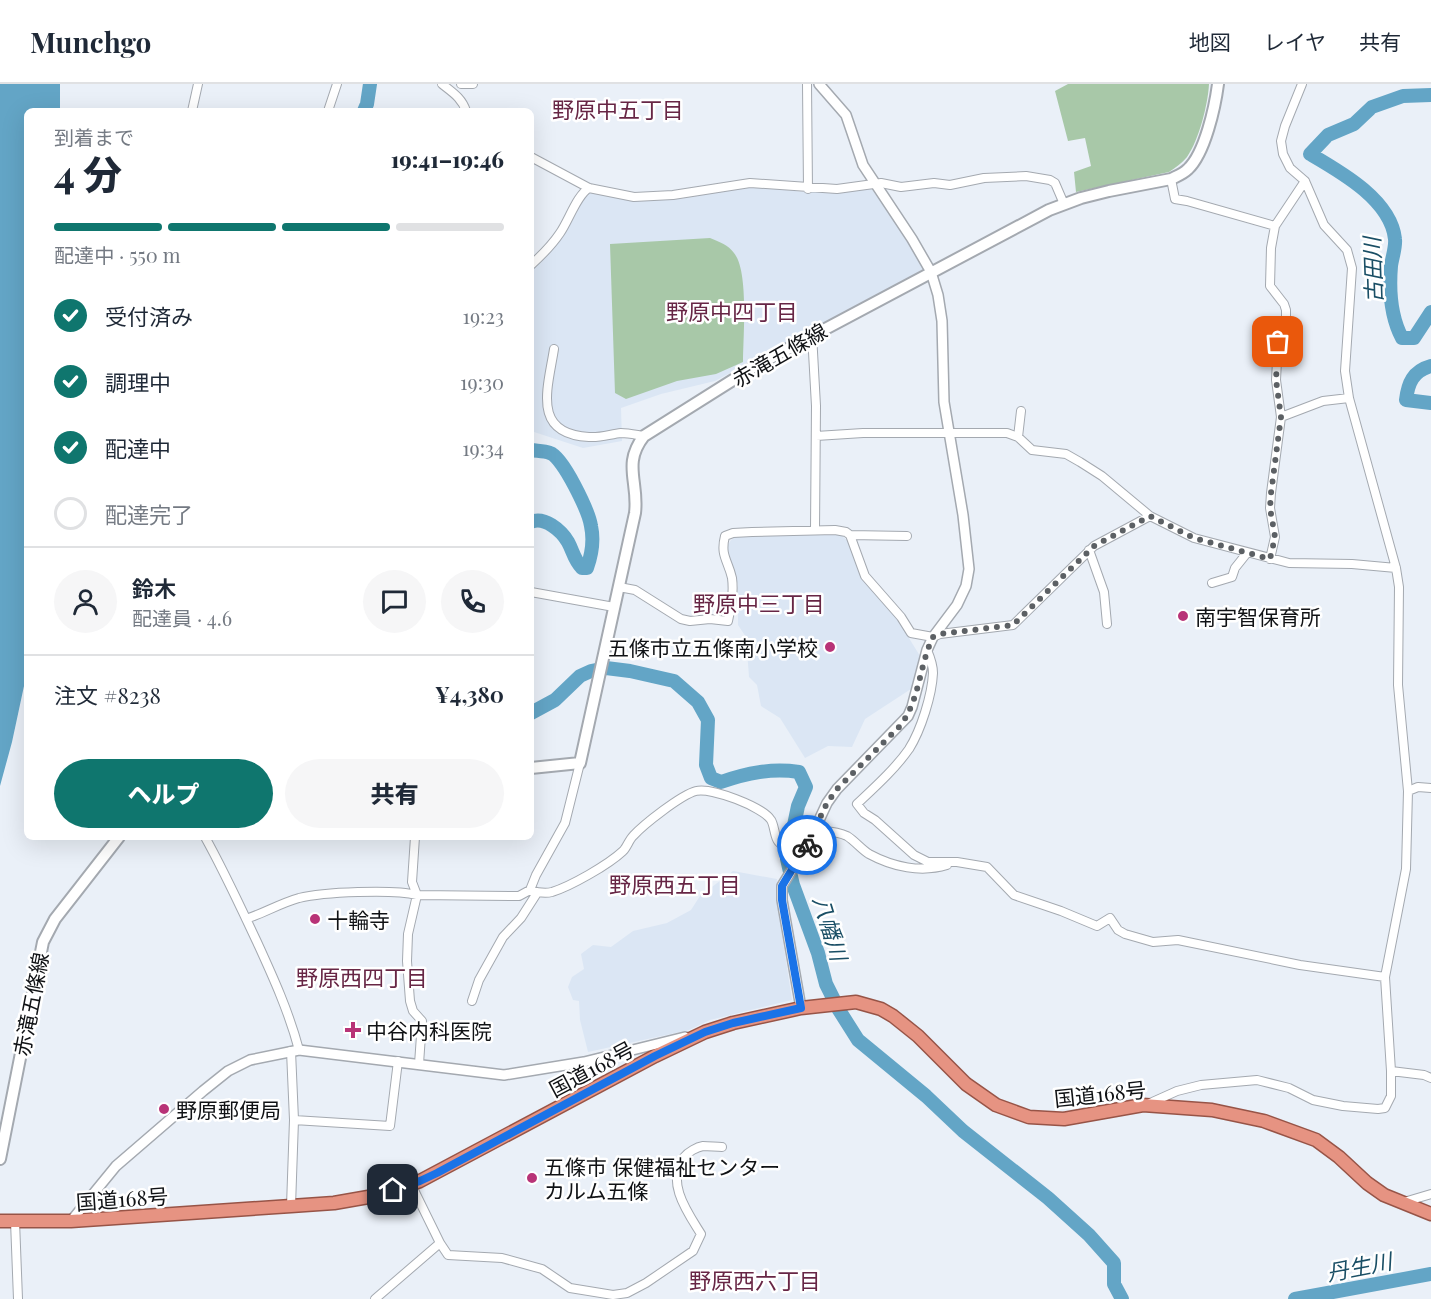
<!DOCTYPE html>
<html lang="ja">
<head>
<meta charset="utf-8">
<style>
  :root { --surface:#fff; --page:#f6f6f7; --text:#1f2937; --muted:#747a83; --line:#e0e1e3; --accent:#0f766e }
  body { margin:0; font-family:"Playfair Display","Noto Sans JP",serif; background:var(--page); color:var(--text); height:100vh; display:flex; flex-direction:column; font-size:22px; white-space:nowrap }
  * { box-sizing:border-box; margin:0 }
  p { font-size:20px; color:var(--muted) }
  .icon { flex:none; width:33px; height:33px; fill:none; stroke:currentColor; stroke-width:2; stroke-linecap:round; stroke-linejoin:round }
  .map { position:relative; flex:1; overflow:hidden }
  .drawer { position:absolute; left:24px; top:24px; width:510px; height:732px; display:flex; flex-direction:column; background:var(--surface); border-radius:9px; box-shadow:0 6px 24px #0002 }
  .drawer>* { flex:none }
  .pin { position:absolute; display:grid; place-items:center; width:51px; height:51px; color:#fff; margin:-26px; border-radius:12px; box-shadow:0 3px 9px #0006 }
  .courier { position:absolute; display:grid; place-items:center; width:60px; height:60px; margin:-30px; border:4px solid #1a73e8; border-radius:50%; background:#fff; color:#222; box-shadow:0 2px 8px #0007 }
  .overview em { font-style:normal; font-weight:800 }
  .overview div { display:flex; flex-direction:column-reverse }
  .overview { display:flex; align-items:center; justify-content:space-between; height:102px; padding:0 30px }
  h1 { font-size:39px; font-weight:800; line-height:45px }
  .bar { display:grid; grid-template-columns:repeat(4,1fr); gap:9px 6px; align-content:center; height:72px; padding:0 30px }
  .bar i { height:8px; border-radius:4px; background:var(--line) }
  .bar .on { background:var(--accent) }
  .bar p { grid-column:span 4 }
  .line { display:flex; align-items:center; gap:15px; padding:0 30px; border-top:2px solid var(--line) }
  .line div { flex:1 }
  .round { display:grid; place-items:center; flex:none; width:63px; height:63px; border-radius:32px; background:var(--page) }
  ol { padding:0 30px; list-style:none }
  li { display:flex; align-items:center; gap:18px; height:66px }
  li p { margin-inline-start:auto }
  li .icon { padding:6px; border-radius:50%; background:var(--accent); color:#fff; stroke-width:4 }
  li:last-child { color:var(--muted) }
  li i { width:33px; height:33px; border:3px solid var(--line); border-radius:50% }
  .action { display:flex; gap:12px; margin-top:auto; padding:12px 30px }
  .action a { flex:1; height:69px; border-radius:36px; background:var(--accent); color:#fff; font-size:24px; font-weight:800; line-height:69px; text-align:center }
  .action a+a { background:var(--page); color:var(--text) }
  header { display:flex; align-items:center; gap:36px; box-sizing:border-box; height:84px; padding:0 30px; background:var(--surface); border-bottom:2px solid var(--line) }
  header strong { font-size:28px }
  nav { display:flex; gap:33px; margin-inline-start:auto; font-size:21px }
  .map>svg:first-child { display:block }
  .built { fill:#dbe6f4 }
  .green { fill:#a8c8a8 }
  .water { fill:#63a5c6 }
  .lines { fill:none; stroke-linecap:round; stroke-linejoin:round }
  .river { stroke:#63a5c6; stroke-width:14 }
  .minor-casing { stroke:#a4a9b0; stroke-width:10 }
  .tertiary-casing { stroke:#a4a9b0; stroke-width:12 }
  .secondary-casing { stroke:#a4a9b0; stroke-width:14 }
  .trunk-casing { stroke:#975447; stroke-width:15 }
  .minor { stroke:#fff; stroke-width:8 }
  .tertiary { stroke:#fff; stroke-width:9 }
  .secondary { stroke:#fff; stroke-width:10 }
  .trunk { stroke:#e69382; stroke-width:12 }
  .done { stroke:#5c6064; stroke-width:6; stroke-dasharray:0 10.8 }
  .route { stroke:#1a73e8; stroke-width:8 }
  .poi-dot { fill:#b83377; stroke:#fff; stroke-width:2 }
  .labels { text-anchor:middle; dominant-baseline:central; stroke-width:5; stroke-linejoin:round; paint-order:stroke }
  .street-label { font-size:21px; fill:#101215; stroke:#fff }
  .poi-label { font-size:21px; fill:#101215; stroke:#fff; text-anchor:start }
  .neighbourhood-label { font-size:22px; fill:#672645; stroke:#fff }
  .water-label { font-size:22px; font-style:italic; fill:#194e65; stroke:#fff }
</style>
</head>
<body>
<header>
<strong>Munchgo</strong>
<nav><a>地図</a><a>レイヤ</a><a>共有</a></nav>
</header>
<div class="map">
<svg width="1431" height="1215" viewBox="0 0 1431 1215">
  <rect width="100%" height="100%" fill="#eaf0f8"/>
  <path class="built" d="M 744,102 L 806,108 L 844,107 L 871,104 L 904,151 L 924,185 L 715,297 L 661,310 L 621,324 L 622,357 L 583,364 L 531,347 L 531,185 L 557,160 L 574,134 L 584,112 L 587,108 L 591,108 L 635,116 L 679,115 Z
    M 835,450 L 842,452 L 848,457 L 860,489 L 868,502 L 896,533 L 920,572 L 914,603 L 865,635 L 852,663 L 828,662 L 805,674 L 780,634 L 761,622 L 757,601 L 749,593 L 746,553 L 738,541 L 738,501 L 727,463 L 731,456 L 737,452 Z
    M 733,787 L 777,795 L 776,812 L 792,916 L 710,936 L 689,946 L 588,968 L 580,936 L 579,917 L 573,916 L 568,903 L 572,893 L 584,885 L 581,870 L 593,861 L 611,863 L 633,847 L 667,839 L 691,826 L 700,812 Z"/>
  <path class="green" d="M 1068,0 L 1209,0 C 1208,20 1199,56 1187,73 C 1182,79 1176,83 1169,88 L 1076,108 L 1074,88 L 1091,82 L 1085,54 L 1068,57 L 1055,7 Z
    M 710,154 C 720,158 728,161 734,169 C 749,187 743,253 743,278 L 716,290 L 677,297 L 626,315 L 615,309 L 610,160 Z"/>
  <path class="water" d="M 0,0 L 60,0 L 60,27 L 27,27 L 27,588 L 12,658 L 0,702 Z"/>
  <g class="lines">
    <path class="river" d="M 1431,11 L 1403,12 L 1372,23 L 1354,40 L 1328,51 L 1310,70 C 1341,88 1391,116 1395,155 C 1396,163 1392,174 1391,182 C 1389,206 1391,233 1402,254 L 1414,254 L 1431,228
      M 364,27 L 367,20 L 370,0
      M 1431,282 C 1413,287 1408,299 1406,316 L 1431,319
      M 531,366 C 537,367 544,367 550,369 C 563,373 589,428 591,442 C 594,456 592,470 587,484 L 582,484 C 574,476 573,467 568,458 C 561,446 544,432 531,438
      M 531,629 L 555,616 L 580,592 L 591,587 L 606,584 L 630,587 L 674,597 L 698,618 L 708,636 L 706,681 L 711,694 L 721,698 C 747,689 771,684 799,688 L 806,703 L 798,722 L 787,775 L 793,801 L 818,869 L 826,900 L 839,926 L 858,956 L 926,1012 L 963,1047 L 1048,1114 L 1089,1151 L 1114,1179 L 1114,1200 L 1122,1215
      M 1295,1215 L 1431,1190"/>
    <g class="minor-casing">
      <path id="minor" d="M 442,0 C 452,8 462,14 466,27
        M 461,0 L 473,0
        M 807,0 L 808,105
        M 192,27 L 198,0
        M 328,27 L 337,0
        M 531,73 L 589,104 L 634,113 L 673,111 L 750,99 L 837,105 L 881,99 L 901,103 L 934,99 L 950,101 L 984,94 L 1026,92 L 1050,96 L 1055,99 L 1064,120
        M 1171,95 L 1175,115 L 1187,117 L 1275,142
        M 531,181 C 542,171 552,161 560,149 C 569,136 577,111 589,104
        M 812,250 L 816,322 L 815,446
        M 554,265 C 548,304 531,350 589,353 C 600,354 611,350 621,349 C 629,349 637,351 644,352
        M 1281,333 L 1323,317 L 1349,314
        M 816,352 L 863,349 L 1007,349 L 1018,353 L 1032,366 L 1066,370 L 1080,378 L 1102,392 L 1150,432 L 1194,454 L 1289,479 L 1352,480 L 1396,484
        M 1018,353 L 1021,327
        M 850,451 L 907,452
        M 1089,466 L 1104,508 L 1107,540
        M 1270,475 L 1275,453 L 1270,424 L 1271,409 L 1281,333 L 1276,296 L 1278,258 L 1286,237 L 1286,226 L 1284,220 L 1270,202 L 1271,164 L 1275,142 L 1305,97
        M 1212,499 L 1232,493 L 1235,484 L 1247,469
        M 619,503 L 635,506 L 681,535 L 690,537 L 710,535 L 728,537 C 731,523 734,509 732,494 C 728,476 720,472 725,452 L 733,449 L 752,448 L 835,446 L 846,448 L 850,451 L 865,492 L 901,533 L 911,549 L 933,553 L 940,550 L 1013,541 L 1094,462 L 1150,432
        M 531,508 L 614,523
        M 927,566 C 930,573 933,581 933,589 C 932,611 921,646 909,665 C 895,685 875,703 857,720 L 864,729 L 875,736 L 914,771 L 928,778 L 957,778 L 987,783 L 1014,811 L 1061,827 L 1097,842 L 1110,834 L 1118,846 L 1125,850 L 1153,858 L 1178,856 L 1300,881 L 1385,893
        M 1408,707 L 1418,703 L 1431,704
        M 815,746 C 825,747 837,747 847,752 C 855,757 861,765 869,770 C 893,783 921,789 947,781
        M 205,753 C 224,787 240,822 257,858 C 273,893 289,928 299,966
        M 415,753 L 412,798 L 417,811 L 408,850 L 407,877 L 410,917 L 413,927 L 422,937 L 419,980
        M 530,806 C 536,808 544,810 552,808 C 571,802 608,781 623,767 C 627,763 629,756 633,752 C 644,740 681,711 696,707 C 711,703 763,723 771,736 C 775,742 774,756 781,760 C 788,764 801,762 808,760
        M 246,835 C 264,829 281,819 299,814 C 323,808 393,805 417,811 L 519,812 L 530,806 L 536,791 L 565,739 L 580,679
        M 472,917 L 479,896 L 503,853 L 521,834 L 537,809
        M 291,967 L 294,1036 L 291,1122
        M 1391,987 L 1424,991 L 1431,994
        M 1148,1020 L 1177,1007 L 1201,1001 L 1257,996 L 1289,1004 L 1313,1016 L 1343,1022 L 1378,1025 L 1385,1024 L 1391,1012 L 1391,987 L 1385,893 L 1406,785 L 1408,707 L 1398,601 L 1399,503 L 1396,484 L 1349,314 L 1345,287 L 1352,184 L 1347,166 L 1324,141 L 1305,97 L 1290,84 L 1283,70 L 1281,57 L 1285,42 L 1302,0
        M 294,1036 L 390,1042 L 398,977
        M 1404,1118 L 1431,1110
        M 15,1137 L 18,1215
        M 440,1159 L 448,1171 L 502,1174 L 542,1185 L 570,1204 L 613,1211 L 627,1209 L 646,1199 L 693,1167 L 701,1150 C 688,1129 665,1098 684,1073 C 688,1068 697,1063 703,1062 C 710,1062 716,1063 722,1063
        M 375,1215 L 440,1159 L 411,1100"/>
    </g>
    <g class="tertiary-casing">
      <path id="tertiary" d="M 801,924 L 782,816 L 782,802 L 808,760 L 827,719 L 837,705 L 908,632 L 912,623 L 927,566 L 933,553 L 957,521 L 966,502 L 969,485 L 963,431 L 944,318 L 942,237 L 938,211 L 931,188 L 912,155 L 863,81 L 846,31 L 819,0
        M 71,1137 L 116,1082 L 203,1007 L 228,987 L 250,976 L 299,966 L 504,991 L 584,978 L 685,953"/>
    </g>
    <g class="secondary-casing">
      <path id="secondary" d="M 531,684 L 580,679 L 635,429 C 639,398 622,380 644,352 L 752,284 L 1049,126 L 1081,114 L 1109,107 L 1171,95 C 1177,92 1183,90 1188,85 C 1205,69 1215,23 1218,0
        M 0,1075 L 43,858 L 55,835 L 119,753"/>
    </g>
    <g class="trunk-casing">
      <path id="trunk" d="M 0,1137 L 71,1137 L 291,1122 L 334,1119 L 374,1112 L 420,1097 L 655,972 L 705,948 L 733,939 L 801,924 L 856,918 L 881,925 L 893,932 L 918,952 L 966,1000 L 996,1021 L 1029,1033 L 1064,1035 L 1143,1021 L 1212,1026 L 1264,1037 L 1316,1056 L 1339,1073 L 1367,1099 L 1384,1111 L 1431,1130"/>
    </g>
    <use href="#minor" class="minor"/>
    <use href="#tertiary" class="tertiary"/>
    <use href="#secondary" class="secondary"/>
    <use href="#trunk" class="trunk"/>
  </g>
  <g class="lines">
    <path class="done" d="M 807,761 L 827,719 L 837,705 L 900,642 C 920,616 919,582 933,553 L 940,550 L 1013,541 L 1094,462 L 1150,432 L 1194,454 L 1270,475 L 1275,453 L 1270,424 L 1271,409 L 1281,333 L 1276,296 L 1278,258"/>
    <path class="route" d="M 393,1106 L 420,1097 L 437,1089 L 655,972 L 705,948 L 733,939 L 801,924 L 782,816 L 782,802 L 807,761"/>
  </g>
  <g class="poi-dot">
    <circle cx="1183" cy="532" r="6"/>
    <circle cx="830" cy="563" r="6"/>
    <circle cx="315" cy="835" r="6"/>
    <path d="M350 937h6v6h6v6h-6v6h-6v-6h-6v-6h6z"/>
    <circle cx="164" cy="1025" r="6"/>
    <circle cx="532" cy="1094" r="6"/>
  </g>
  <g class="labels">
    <g class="street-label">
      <text transform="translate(779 270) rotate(-30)">赤滝五條線</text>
      <text transform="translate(30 920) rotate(-79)">赤滝五條線</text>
      <text transform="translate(591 984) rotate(-28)">国道168号</text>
      <text transform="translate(1100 1009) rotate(-6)">国道168号</text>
      <text transform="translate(122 1114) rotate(-4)">国道168号</text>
    </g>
    <g class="poi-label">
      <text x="1195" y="532">南宇智保育所</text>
      <text x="818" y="563" text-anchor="end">五條市立五條南小学校</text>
      <text x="327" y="835">十輪寺</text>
      <text x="366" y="946">中谷内科医院</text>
      <text x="176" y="1025">野原郵便局</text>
      <text x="544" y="1082">五條市 保健福祉センター<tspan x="544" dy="24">カルム五條</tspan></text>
    </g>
    <g class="neighbourhood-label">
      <text x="618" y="25">野原中五丁目</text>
      <text x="732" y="227">野原中四丁目</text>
      <text x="759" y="519">野原中三丁目</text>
      <text x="675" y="800">野原西五丁目</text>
      <text x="362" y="893">野原西四丁目</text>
      <text x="755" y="1196">野原西六丁目</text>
    </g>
    <g class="water-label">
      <text transform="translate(1372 186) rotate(-92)">古田川</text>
      <text transform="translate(831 844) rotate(73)">八幡川</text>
      <text transform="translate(1359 1182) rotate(-11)">丹生川</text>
    </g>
  </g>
</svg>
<div class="pin" style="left:1278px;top:258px;background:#ea580c"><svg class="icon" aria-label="bag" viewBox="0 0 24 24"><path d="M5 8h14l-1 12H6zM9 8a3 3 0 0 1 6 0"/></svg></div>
<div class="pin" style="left:393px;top:1106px;background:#1f2937"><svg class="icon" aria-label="home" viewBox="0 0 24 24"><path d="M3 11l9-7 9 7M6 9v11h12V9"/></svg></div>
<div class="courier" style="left:807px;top:761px"><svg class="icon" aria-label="bike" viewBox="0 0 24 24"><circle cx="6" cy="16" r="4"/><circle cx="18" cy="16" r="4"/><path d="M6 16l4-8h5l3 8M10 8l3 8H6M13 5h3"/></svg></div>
<section class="drawer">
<div class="overview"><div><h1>4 分</h1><p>到着まで</p></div><em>19:41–19:46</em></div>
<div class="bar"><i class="on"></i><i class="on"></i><i class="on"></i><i></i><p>配達中 · 550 m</p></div>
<ol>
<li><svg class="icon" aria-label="check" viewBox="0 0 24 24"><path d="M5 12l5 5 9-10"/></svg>受付済み<p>19:23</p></li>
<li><svg class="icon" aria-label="check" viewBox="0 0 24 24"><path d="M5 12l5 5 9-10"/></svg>調理中<p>19:30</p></li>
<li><svg class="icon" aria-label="check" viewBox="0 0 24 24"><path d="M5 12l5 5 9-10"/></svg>配達中<p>19:34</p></li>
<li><i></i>配達完了</li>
</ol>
<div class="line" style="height:108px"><a class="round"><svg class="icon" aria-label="person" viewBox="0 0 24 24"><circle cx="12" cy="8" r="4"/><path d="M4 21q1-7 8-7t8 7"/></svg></a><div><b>鈴木</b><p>配達員 · 4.6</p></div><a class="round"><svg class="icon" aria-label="chat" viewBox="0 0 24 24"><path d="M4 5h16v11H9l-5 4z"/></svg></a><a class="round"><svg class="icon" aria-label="phone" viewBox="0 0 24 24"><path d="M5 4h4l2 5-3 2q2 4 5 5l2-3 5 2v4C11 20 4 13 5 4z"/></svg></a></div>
<div class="line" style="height:78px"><div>注文 #8238</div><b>¥4,380</b></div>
<div class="action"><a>ヘルプ</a><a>共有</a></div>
</section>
</div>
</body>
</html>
